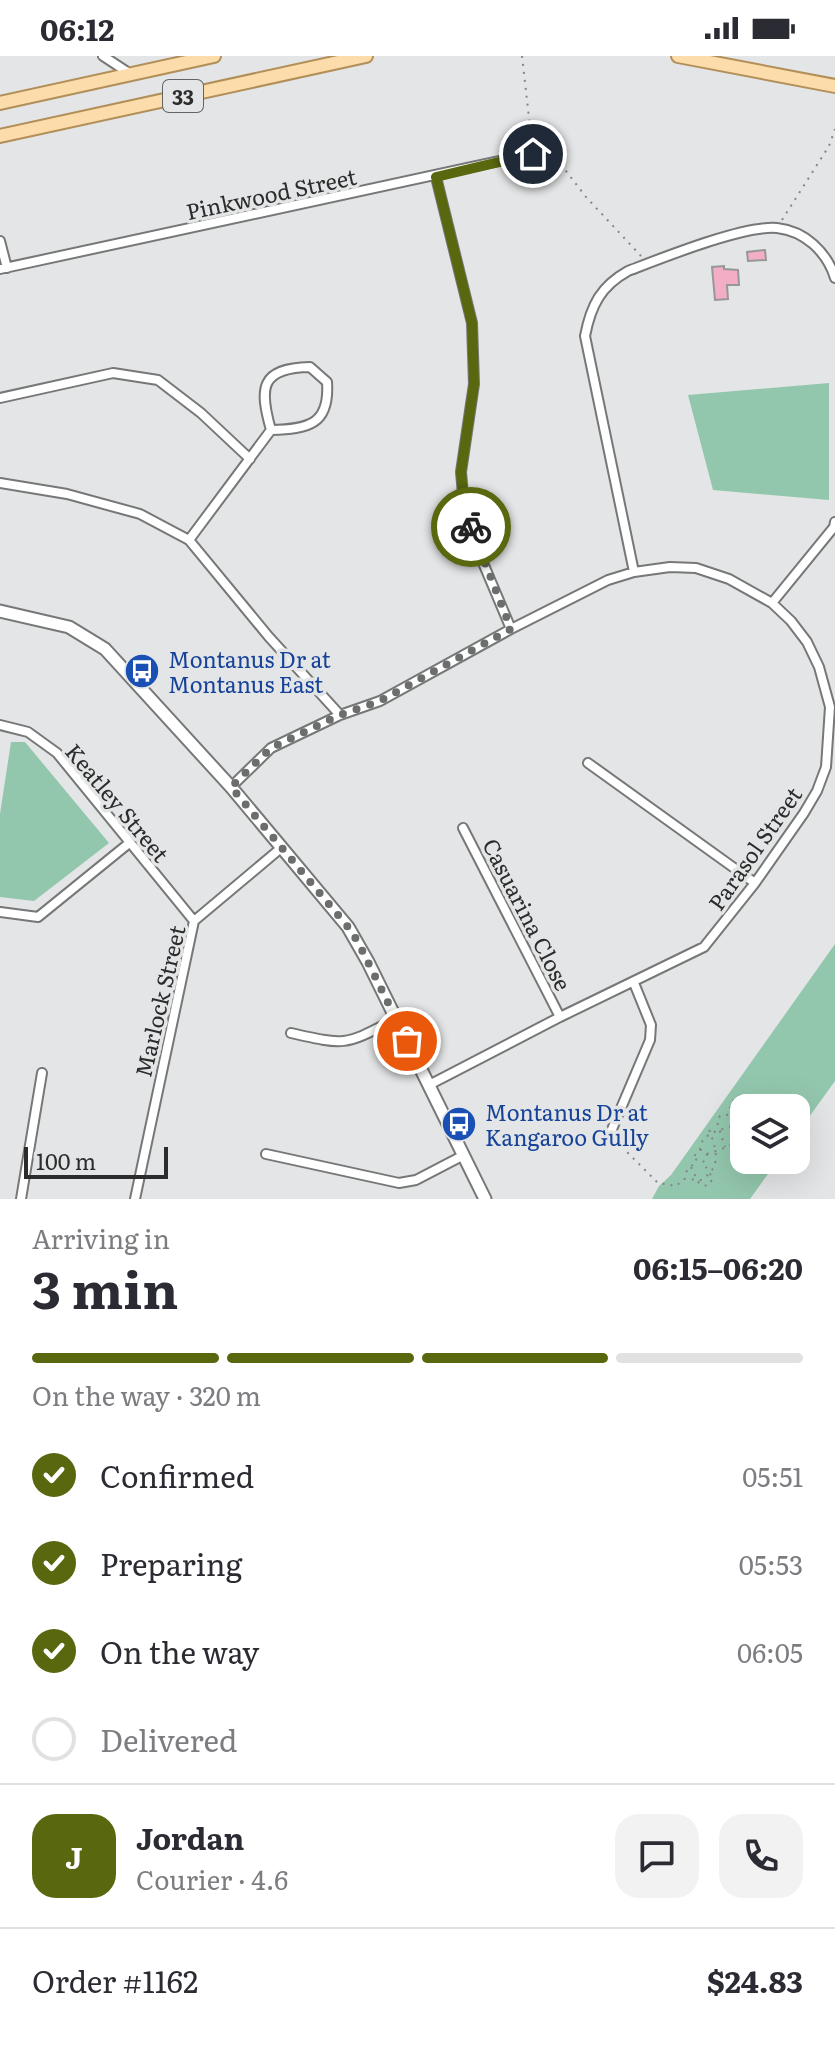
<!DOCTYPE html>
<html lang="en">
<head>
<meta charset="utf-8">
<style>
  :root { --surface:#fff; --page:#f2f2f3; --text:#2b2b33; --muted:#7c7c81; --line:#e1e1e2; --accent:#59670e }
  body { margin:0; font-family:Literata,serif; background:var(--page); color:var(--text); height:100vh; display:flex; flex-direction:column; font-size:30px; white-space:nowrap }
  * { box-sizing:border-box; margin:0 }
  p { font-size:26px; color:var(--muted) }
  .icon { flex:none; width:44px; height:44px; fill:none; stroke:currentColor; stroke-width:2; stroke-linecap:round; stroke-linejoin:round }
  .map { position:relative; height:1143px; overflow:hidden }
  .side { display:flex; flex-direction:column; background:var(--surface); flex:1 }
  .side>* { flex:none }
  .controls { position:absolute; left:730px; top:1038px; display:grid; gap:16px }
  .controls a { display:grid; place-items:center; width:80px; height:80px; border-radius:16px; background:var(--surface); box-shadow:0 8px 32px #0002; font-size:40px }
  .scale { position:absolute; left:24px; bottom:20px; width:144px; box-sizing:border-box; padding-left:8px; border:4px solid #2c2c2c; border-top:0; font-size:22px; line-height:28px; white-space:nowrap; color:#2c2c2c; -webkit-text-stroke:6px #e4e5e6; paint-order:stroke }
  .pin { position:absolute; display:grid; place-items:center; width:68px; height:68px; color:#fff; margin:-34px; border:4px solid #fff; border-radius:50%; box-shadow:0 2px 8px #0007 }
  .courier { position:absolute; display:grid; place-items:center; width:80px; height:80px; margin:-40px; border:6px solid #59670e; border-radius:50%; background:#fff; color:#222; box-shadow:0 2px 10px #0007 }
  .headline em { font-style:normal; font-weight:700 }
  .headline div { display:flex; flex-direction:column-reverse }
  .headline { display:flex; align-items:center; justify-content:space-between; height:136px; padding:0 32px }
  h1 { font-size:52px; font-weight:700; line-height:60px }
  .bar { display:grid; grid-template-columns:repeat(4,1fr); gap:12px 8px; align-content:center; height:96px; padding:0 32px }
  .bar i { height:10px; border-radius:6px; background:var(--line) }
  .bar .on { background:var(--accent) }
  .bar p { grid-column:span 4 }
  .line { display:flex; align-items:center; gap:20px; padding:0 32px; border-top:2px solid var(--line) }
  .line div { flex:1 }
  .round { display:grid; place-items:center; flex:none; width:84px; height:84px; border-radius:24px; background:var(--page) }
  ol { padding:0 32px; list-style:none }
  li { display:flex; align-items:center; gap:24px; height:88px }
  li p { margin-inline-start:auto }
  li .icon { padding:8px; border-radius:50%; background:var(--accent); color:#fff; stroke-width:4 }
  li:last-child { color:var(--muted) }
  li i { width:44px; height:44px; border:4px solid var(--line); border-radius:50% }
  .status { display:flex; justify-content:space-between; align-items:center; height:56px; padding:0 40px; background:var(--surface); direction:ltr }
  .status svg { height:22px; fill:currentColor }
  .map>svg:first-child { display:block }
  .green { fill:#93c7ad }
  .building { fill:#f3aec6; stroke:#989798; stroke-width:2 }
  .lines { fill:none; stroke-linecap:round; stroke-linejoin:round }
  .street-casing { stroke:#767777; stroke-width:12 }
  .secondary-casing { stroke:#767777; stroke-width:15 }
  .primary-casing { stroke:#b28f59; stroke-width:16 }
  .path { stroke:#858586; stroke-width:2; stroke-dasharray:2 6; stroke-linecap:butt }
  .street { stroke:#fff; stroke-width:8 }
  .secondary { stroke:#fff; stroke-width:11 }
  .primary { stroke:#fcdcaa; stroke-width:12 }
  .done { stroke:#6c6d6d; stroke-width:8; stroke-dasharray:0 14.4 }
  .route { stroke:#59670e; stroke-width:10 }
  .labels { text-anchor:middle; dominant-baseline:central; stroke-width:7; stroke-linejoin:round; paint-order:stroke }
  .shield { fill:#e4e5e6; stroke:#636464; stroke-width:2 }
  .shield-label { font-size:20px; font-weight:bold; fill:#2c2c2c }
  .street-label { font-size:22px; fill:#2c2c2c; stroke:#e4e5e6 }
  .transit-label { font-size:22px; fill:#164399; stroke:#e4e5e6; text-anchor:start }
</style>
</head>
<body>
<div class="status"><b>06:12</b><svg viewBox="0 0 49 12"><path d="M0 12V9h3v3zM5 12V6h3v6zM10 12V3h3v9zM15 12V0h3v12zM26 1h20v11H26zM47 4h2v5h-2z"/></svg></div>
<div class="map">
<svg width="835" height="1143" viewBox="0 0 835 1143">
  <rect width="100%" height="100%" fill="#e4e5e6"/>
  <path class="green" d="M 829,327 L 829,444 L 713,434 L 688,339 Z
    M 11,686 L 25,686 L 109,787 L 34,845 L 0,841 L 0,758 Z
    M 835,888 L 835,1025 L 796,1079 L 796,1052 L 744,1052 L 744,1104 L 778,1104 L 750,1143 L 652,1143 L 659,1130 L 671,1119 Z"/>
  <path class="building" d="M 765,194 L 766,204 L 748,205 L 747,196 Z
    M 724,210 L 724,213 L 738,214 L 739,229 L 727,229 L 728,243 L 715,244 L 712,211 Z"/>
  <g class="lines">
    <g class="street-casing">
      <path id="street" d="M 103,0 L 132,19
        M 436,121 L 472,267 L 474,328 L 461,416 L 464,450 L 481,502 L 511,573
        M 0,185 L 7,212
        M 0,213 L 550,94
        M 0,342 L 113,317 L 158,324 L 201,357 L 250,403
        M 0,427 L 67,438 L 140,458 L 189,484 L 269,581 L 340,659
        M 189,484 L 271,374 C 308,373 330,369 327,326 L 310,311 C 260,312 259,332 271,374
        M 634,516 L 585,280 C 591,249 601,230 628,215 C 662,202 744,169 777,172 C 805,175 827,196 835,222
        M 772,547 L 834,471 L 835,466
        M 0,669 L 28,676 L 57,697 L 194,865
        M 588,707 L 755,827
        M 231,731 L 271,692 L 340,659 L 380,645 L 511,573 L 608,524 L 634,516 L 670,511 L 696,512 L 729,523 L 772,547 L 791,565 L 807,586 L 819,611 L 830,651 L 826,711 L 817,735 L 804,757 L 755,827 L 704,891 L 560,961 L 429,1029
        M 463,772 L 560,961
        M 0,856 L 38,861 L 128,788
        M 291,977 C 348,990 345,989 396,963
        M 610,1078 L 650,984 L 651,969 L 634,927
        M 266,1098 L 399,1127 L 416,1124 L 464,1099
        M 21,1143 L 42,1017
        M 135,1143 L 194,865 L 281,792"/>
    </g>
    <g class="secondary-casing">
      <path id="secondary" d="M 0,555 L 69,571 L 105,593 L 231,731 L 348,871 L 368,906 L 485,1143"/>
    </g>
    <g class="primary-casing">
      <path id="primary" d="M 678,0 L 835,30
        M 0,47 L 214,0
        M 0,80 L 366,0"/>
    </g>
    <path class="path" d="M 522,0 L 532,88
      M 556,102 L 586,141 L 641,200
      M 782,164 L 829,90 L 835,73
      M 616,1085 L 658,1127 L 676,1130 L 684,1123 L 701,1124 C 723,1110 716,1094 709,1073
      M695 1100a6 6 0 1 1 12 0a6 6 0 1 1-12 0Z
      M 700,1094 C 700,1076 723,1074 738,1068
      M 707,1098 C 715,1095 725,1093 732,1088 C 746,1080 735,1063 745,1046 L 740,1040 L 735,1041 L 727,1059 L 720,1060 L 717,1066 L 725,1091
      M 691,1111 L 699,1127 L 707,1130 L 713,1123 L 703,1106
      M 686,1116 L 696,1105"/>
    <use href="#street" class="street"/>
    <use href="#secondary" class="secondary"/>
    <use href="#primary" class="primary"/>
  </g>
  <g class="lines">
    <path class="done" d="M 407,985 L 358,886 L 348,871 L 231,731 L 271,692 L 340,659 L 380,645 L 511,573 L 471,471"/>
    <path class="route" d="M 471,471 L 464,450 L 461,416 L 474,328 L 472,267 L 436,121 L 533,98"/>
  </g>
  <defs>
    <g id="bus-disc" transform="scale(1.8)"><circle r="9.5" fill="#1a4fb4" stroke="#e4e5e6"/><path d="M-5-6H5V4H4V6H2V4H-2V6H-4V4H-5ZM-3.5-4V0h7V-4ZM-3.5 1.2v1.5H-2V1.2ZM2 1.2v1.5H3.5V1.2Z" fill="#fff"/></g>
  </defs>
  <g fill-rule="evenodd">
    <use href="#bus-disc" x="142" y="615"/>
    <use href="#bus-disc" x="459" y="1068"/>
  </g>
  <g class="labels">
    <rect class="shield" x="163" y="24" width="40" height="32" rx="6"/>
    <g class="shield-label">
      <text x="183" y="40">33</text>
    </g>
    <g class="street-label">
      <text transform="translate(271 137) rotate(-12)">Pinkwood Street</text>
      <text transform="translate(118 746) rotate(50)">Keatley Street</text>
      <text transform="translate(754 792) rotate(-55)">Parasol Street</text>
      <text transform="translate(528 858) rotate(63)">Casuarina Close</text>
      <text transform="translate(159 945) rotate(-77)">Marlock Street</text>
    </g>
    <g class="transit-label">
      <text x="168" y="602">Montanus Dr at<tspan x="168" dy="25">Montanus East</tspan></text>
      <text x="485" y="1055">Montanus Dr at<tspan x="485" dy="25">Kangaroo Gully</tspan></text>
    </g>
  </g>
</svg>
<div class="controls">
<a><svg class="icon" aria-label="layers" viewBox="0 0 24 24"><path d="M12 4l9 5-9 5-9-5zM3 14l9 5 9-5"/></svg></a>
</div>
<div class="scale">100 m</div>
<div class="pin" style="left:407px;top:985px;background:#ea580c"><svg class="icon" aria-label="bag" viewBox="0 0 24 24"><path d="M5 8h14l-1 12H6zM9 8a3 3 0 0 1 6 0"/></svg></div>
<div class="pin" style="left:533px;top:98px;background:#1f2937"><svg class="icon" aria-label="home" viewBox="0 0 24 24"><path d="M3 11l9-7 9 7M6 9v11h12V9"/></svg></div>
<div class="courier" style="left:471px;top:471px"><svg class="icon" aria-label="bike" viewBox="0 0 24 24"><circle cx="6" cy="16" r="4"/><circle cx="18" cy="16" r="4"/><path d="M6 16l4-8h5l3 8M10 8l3 8H6M13 5h3"/></svg></div>
</div>
<section class="side">
<div class="headline"><div><h1>3 min</h1><p>Arriving in</p></div><em>06:15–06:20</em></div>
<div class="bar"><i class="on"></i><i class="on"></i><i class="on"></i><i></i><p>On the way · 320 m</p></div>
<ol>
<li><svg class="icon" aria-label="check" viewBox="0 0 24 24"><path d="M5 12l5 5 9-10"/></svg>Confirmed<p>05:51</p></li>
<li><svg class="icon" aria-label="check" viewBox="0 0 24 24"><path d="M5 12l5 5 9-10"/></svg>Preparing<p>05:53</p></li>
<li><svg class="icon" aria-label="check" viewBox="0 0 24 24"><path d="M5 12l5 5 9-10"/></svg>On the way<p>06:05</p></li>
<li><i></i>Delivered</li>
</ol>
<div class="line" style="height:144px"><b class="round" style="background:var(--accent);color:#fff">J</b><div><b>Jordan</b><p>Courier · 4.6</p></div><a class="round"><svg class="icon" aria-label="chat" viewBox="0 0 24 24"><path d="M4 5h16v11H9l-5 4z"/></svg></a><a class="round"><svg class="icon" aria-label="phone" viewBox="0 0 24 24"><path d="M5 4h4l2 5-3 2q2 4 5 5l2-3 5 2v4C11 20 4 13 5 4z"/></svg></a></div>
<div class="line" style="height:104px"><div>Order #1162</div><b>$24.83</b></div>
</section>
</body>
</html>
